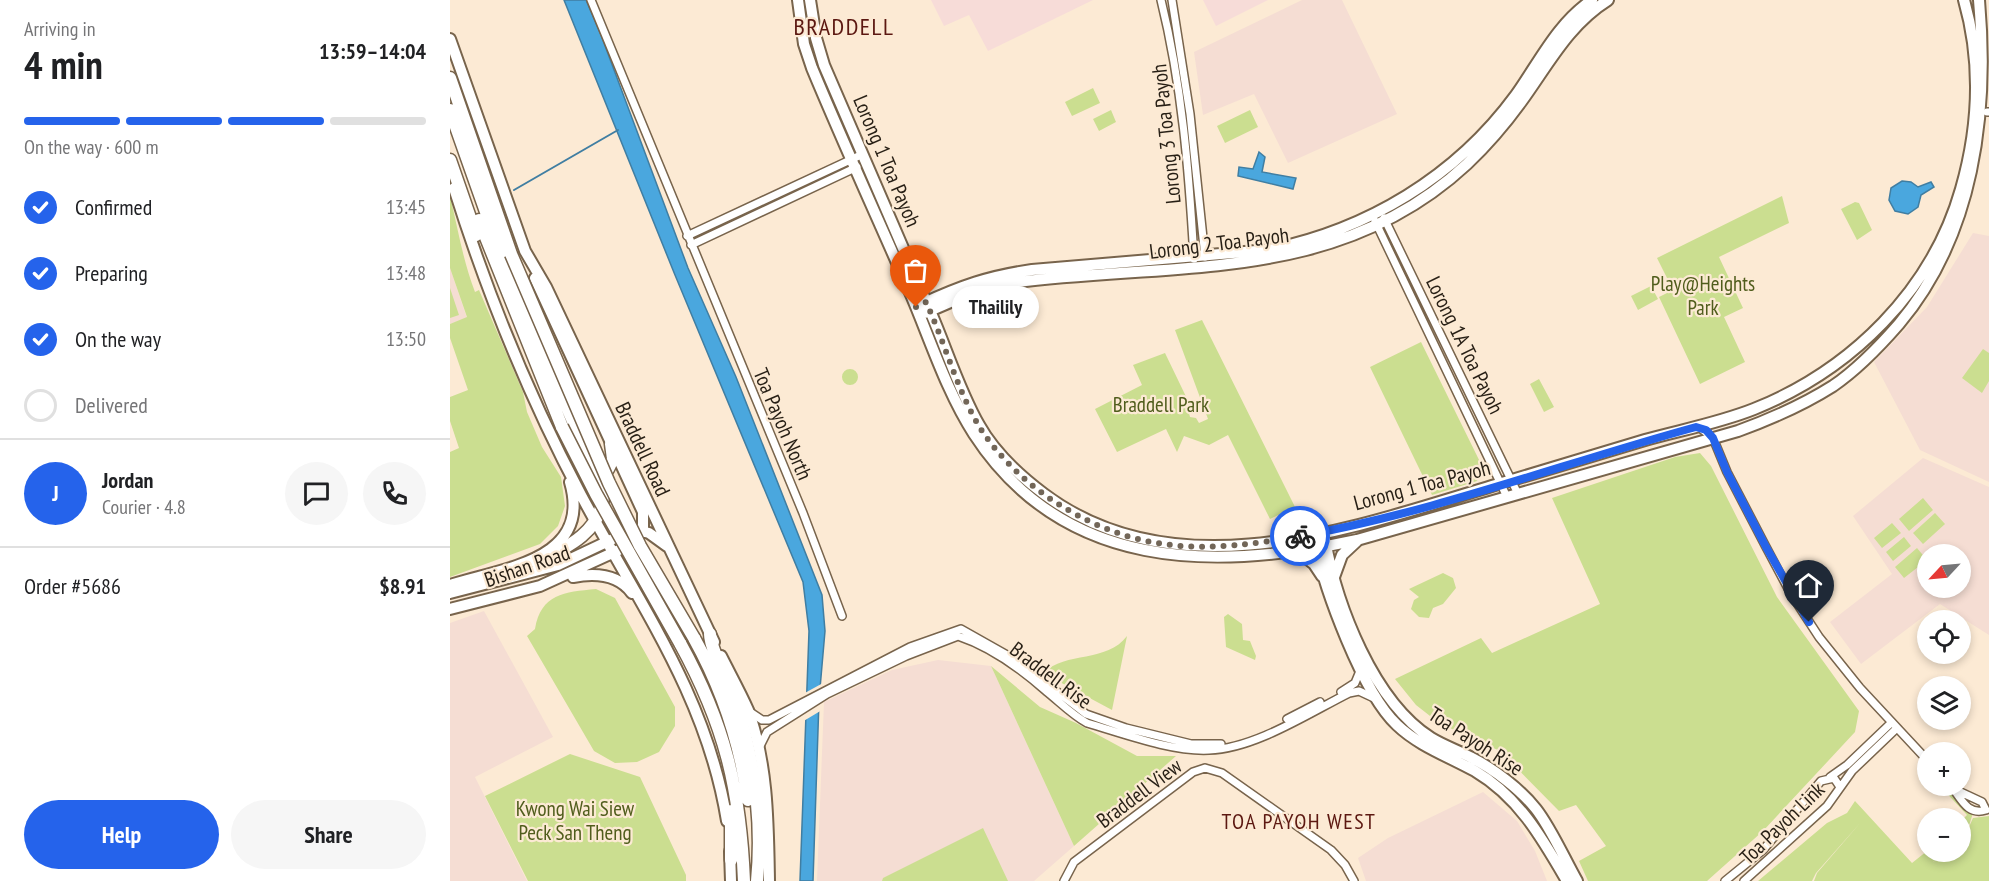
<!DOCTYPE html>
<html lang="en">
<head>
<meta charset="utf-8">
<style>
  :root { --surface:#fff; --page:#f6f6f6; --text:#202124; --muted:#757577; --line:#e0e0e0; --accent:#2563eb }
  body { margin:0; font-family:"PT Sans Narrow",sans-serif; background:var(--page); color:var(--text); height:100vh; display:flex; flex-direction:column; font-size:22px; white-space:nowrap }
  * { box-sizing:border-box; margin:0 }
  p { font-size:20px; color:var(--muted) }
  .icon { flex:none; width:33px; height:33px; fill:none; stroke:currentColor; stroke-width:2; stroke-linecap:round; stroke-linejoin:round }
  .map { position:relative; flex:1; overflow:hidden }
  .details { display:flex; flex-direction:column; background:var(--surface); width:450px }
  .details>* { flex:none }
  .needle { width:39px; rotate:244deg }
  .tools { position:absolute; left:1467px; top:544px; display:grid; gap:12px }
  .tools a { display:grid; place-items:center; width:54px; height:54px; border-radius:50%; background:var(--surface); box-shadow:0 3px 9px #0003; font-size:30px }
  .pin { position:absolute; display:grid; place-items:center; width:51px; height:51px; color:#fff; margin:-62px -26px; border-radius:50% 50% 50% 0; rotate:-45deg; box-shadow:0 0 6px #0007 }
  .pin .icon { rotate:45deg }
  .courier { position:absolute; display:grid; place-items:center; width:60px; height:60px; margin:-30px; border:4px solid #2563eb; border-radius:50%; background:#fff; color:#222; box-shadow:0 2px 8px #0007 }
  .bubble { position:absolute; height:42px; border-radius:21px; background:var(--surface); box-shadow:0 3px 9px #0003; font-size:20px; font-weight:800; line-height:42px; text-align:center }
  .summary em { font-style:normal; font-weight:800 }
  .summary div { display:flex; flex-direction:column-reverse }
  .summary { display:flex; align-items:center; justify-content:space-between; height:102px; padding:0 24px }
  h1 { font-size:39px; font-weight:800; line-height:45px }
  .bar { display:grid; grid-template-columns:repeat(4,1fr); gap:9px 6px; align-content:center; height:72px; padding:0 24px }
  .bar i { height:8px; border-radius:4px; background:var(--line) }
  .bar .selected { background:var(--accent) }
  .bar p { grid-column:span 4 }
  .line { display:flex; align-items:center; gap:15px; padding:0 24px; border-top:2px solid var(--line) }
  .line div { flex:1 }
  .round { display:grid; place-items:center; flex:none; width:63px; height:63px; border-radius:32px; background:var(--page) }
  ol { padding:0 24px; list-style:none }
  li { display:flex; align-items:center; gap:18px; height:66px }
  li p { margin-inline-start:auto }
  li .icon { padding:6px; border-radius:50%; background:var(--accent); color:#fff; stroke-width:4 }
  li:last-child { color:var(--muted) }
  li i { width:33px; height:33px; border:3px solid var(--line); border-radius:50% }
  .action { display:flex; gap:12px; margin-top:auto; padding:12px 24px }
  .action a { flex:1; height:69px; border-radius:36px; background:var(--accent); color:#fff; font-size:24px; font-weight:800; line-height:69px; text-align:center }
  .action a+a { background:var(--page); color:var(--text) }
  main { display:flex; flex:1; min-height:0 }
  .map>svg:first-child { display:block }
  .commercial { fill:#f7dcd8 }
  .education { fill:#f5ddd3; fill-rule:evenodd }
  .green { fill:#cbde90 }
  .water { fill:#4aa7de; stroke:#407ea2; stroke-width:1.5 }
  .pier { fill:#fcead4 }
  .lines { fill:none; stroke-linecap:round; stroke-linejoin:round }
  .stream { stroke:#407ea2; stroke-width:2 }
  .street-casing { stroke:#78644c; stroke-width:10 }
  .secondary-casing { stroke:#78644c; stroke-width:14 }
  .primary-casing { stroke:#78644c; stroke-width:14 }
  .highway-casing { stroke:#78644c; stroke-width:15 }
  .street { stroke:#fff; stroke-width:7 }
  .secondary { stroke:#fff; stroke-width:10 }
  .primary { stroke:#fff; stroke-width:10 }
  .highway { stroke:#fff; stroke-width:12 }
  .highway-bridge-casing { stroke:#78644c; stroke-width:15; stroke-linecap:butt }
  .highway-bridge { stroke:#fff; stroke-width:12 }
  .done { stroke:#726658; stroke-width:6; stroke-dasharray:0 10.8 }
  .route { stroke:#2563eb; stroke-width:8 }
  .labels { text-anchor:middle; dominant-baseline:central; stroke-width:4.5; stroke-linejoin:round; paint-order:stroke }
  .street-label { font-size:21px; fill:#271f15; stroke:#fcead4 }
  .park-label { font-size:21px; fill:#505d1c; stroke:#fcead4 }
  .neighbourhood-label { font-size:22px; letter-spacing:1.5px; fill:#5c1811; stroke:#fcead4 }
  .quarter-label { font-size:24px; letter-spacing:1.5px; fill:#5c1811; stroke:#fcead4 }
</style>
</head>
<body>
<main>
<section class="details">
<div class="summary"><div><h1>4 min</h1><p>Arriving in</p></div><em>13:59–14:04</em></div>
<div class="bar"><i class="selected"></i><i class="selected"></i><i class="selected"></i><i></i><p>On the way · 600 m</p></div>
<ol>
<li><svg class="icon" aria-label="check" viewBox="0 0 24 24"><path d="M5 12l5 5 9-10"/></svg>Confirmed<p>13:45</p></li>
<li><svg class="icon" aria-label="check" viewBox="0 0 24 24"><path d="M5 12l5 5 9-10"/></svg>Preparing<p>13:48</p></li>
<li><svg class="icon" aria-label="check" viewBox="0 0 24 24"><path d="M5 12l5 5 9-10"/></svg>On the way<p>13:50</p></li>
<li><i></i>Delivered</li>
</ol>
<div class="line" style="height:108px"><b class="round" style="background:var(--accent);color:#fff">J</b><div><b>Jordan</b><p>Courier · 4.8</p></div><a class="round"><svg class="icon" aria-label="chat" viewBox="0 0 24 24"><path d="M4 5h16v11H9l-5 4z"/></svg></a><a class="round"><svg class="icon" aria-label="phone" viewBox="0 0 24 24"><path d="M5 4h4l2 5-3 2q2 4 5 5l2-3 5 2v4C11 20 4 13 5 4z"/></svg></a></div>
<div class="line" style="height:78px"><div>Order #5686</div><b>$8.91</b></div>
<div class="action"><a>Help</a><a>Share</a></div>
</section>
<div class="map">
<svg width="1539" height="881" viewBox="0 0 1539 881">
  <rect width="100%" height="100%" fill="#fcead4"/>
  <path class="commercial" d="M 481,0 L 643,0 L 538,51 L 519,15 L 494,26 Z
    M 753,0 L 818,0 L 766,26 Z"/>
  <path class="education" d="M 852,0 L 892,0 L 947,114 L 838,163 L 804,94 L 753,115 L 744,52 Z
    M 1523,233 L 1539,236 L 1539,482 L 1470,450 L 1424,362 L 1477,307 Z
    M 0,268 L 17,318 L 0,324 Z
    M 1473,458 L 1539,487 L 1539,635 L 1490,604 L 1411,664 L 1380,622 L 1442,574 L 1403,516 ZM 1478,555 L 1510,555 L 1510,588 L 1478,588 Z
    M 34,611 L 103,737 L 25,777 L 77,881 L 0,881 L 0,623 Z
    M 488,660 L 541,666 L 624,846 L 584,881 L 367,881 L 374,702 L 442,670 Z
    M 1033,792 L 1067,821 L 1085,851 L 1097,881 L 916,881 L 908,858 L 938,838 Z"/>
  <path class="green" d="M 643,88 L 650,103 L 622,116 L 615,102 Z
    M 661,110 L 666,122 L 649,131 L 643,119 Z
    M 800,110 L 808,127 L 775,143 L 767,126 Z
    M 0,196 C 8,229 13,261 25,292 L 29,290 L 73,392 L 77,412 L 92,447 L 111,477 L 115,506 L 108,526 L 90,544 L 0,577 L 0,452 L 9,448 L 0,421 L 0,397 L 18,390 L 0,338 L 0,324 L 17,317 L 0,268 Z
    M 1332,196 L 1339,223 L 1269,257 L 1293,308 L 1274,317 L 1295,362 L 1250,384 L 1209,297 L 1223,290 L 1207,258 Z
    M 1405,202 L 1409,203 L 1422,230 L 1407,240 L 1391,209 Z
    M 1201,286 L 1208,299 L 1188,310 L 1181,296 Z
    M 0,288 L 9,315 L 0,318 Z
    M 752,320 L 845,507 L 820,519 L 778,435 L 759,445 L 734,436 L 727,452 L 716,429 L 667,452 L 645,409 L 692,385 L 683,365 L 715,353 L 742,409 L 739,413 L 740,417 L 746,418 L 749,423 L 758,419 L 725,330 Z
    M 971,342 L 1033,468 L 1027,481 L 982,495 L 920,367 Z
    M 1533,349 L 1539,353 L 1539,381 L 1532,393 L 1512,378 Z
    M392 377a8 8 0 1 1 16 0a8 8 0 1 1-16 0Z
    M 1089,379 L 1104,407 L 1094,412 L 1080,384 Z
    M 1250,453 L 1261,466 L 1327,597 L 1409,711 L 1405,732 L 1313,831 L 1257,881 L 1138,881 L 1129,861 L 1156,846 L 1126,805 L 1109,811 L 1050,751 L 989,723 L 966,705 L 945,679 L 1031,638 L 1042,653 L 1150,604 L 1102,498 L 1225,457 Z
    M 1473,498 L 1483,510 L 1459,531 L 1449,519 Z
    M 1485,513 L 1495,524 L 1473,544 L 1463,533 Z
    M 1442,523 L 1451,533 L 1432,548 L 1424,538 Z
    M 1454,537 L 1461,546 L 1443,561 L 1436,552 Z
    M 1467,548 L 1477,560 L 1454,578 L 1445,567 Z
    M 993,573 L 1003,578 L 1006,588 L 993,604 L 983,608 L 979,618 L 969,617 L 961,609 L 964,600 L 969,597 L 959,589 Z
    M 146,589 L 165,598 L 225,707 L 225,726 L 209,752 L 187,762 L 165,763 L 144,751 L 77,636 L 85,629 C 91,594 114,592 146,589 Z
    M 778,614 L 792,624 L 793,640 L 800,641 L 806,656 L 805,660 L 776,647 L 774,617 Z
    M 677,636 L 662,710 L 593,673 C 616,651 657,663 677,636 Z
    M 541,666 L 590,707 L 626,723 L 687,756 L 726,756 L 624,846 Z
    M 120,754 L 190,777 L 236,875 L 236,881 L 78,881 L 35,796 Z
    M 1490,786 L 1498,786 L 1523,813 L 1516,835 L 1511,843 L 1511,821 L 1517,815 Z
    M 1405,801 L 1462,863 L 1477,851 L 1497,852 L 1483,862 L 1499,852 L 1510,852 L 1511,845 L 1523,818 L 1539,816 L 1539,881 L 1364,881 L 1367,873 L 1411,822 L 1366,873 L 1362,881 L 1308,881 L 1377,823 L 1397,813 Z
    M 533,828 L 558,881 L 432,881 L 433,878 Z"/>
  <path class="water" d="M 114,0 L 136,0 L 151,35 L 238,268 L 286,377 L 372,595 L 375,631 L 369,700 L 363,881 L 350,881 L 359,631 L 353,582 L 225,275 Z
    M 809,152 L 815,157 L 812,172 L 846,178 L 843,189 L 788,176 L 789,167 L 803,169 Z
    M 1452,181 L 1461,182 L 1468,187 L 1481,182 L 1484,187 L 1471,195 L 1468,207 L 1458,214 L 1445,211 L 1439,200 L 1441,188 Z"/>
  <path class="pier" d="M 373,683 L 372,710 L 352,722 L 353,694 Z"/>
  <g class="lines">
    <path class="stream" d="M 64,190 L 168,130"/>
    <g class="street-casing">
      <path id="street" d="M 141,0 L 353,513 L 392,616
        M 711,0 C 732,85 739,171 744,259
        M 722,0 L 740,114 L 755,257
        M 1537,112 L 1539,112
        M 934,218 L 1068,494
        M 925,221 L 1057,497
        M 237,236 L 413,154
        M 241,245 L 407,167
        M 1249,427 L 1263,438 L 1277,472 L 1316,547 L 1341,594 L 1369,637 L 1410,688 L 1478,761
        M 891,692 L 905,683 L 910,671
        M 300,712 L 312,720 L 319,720 L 460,647 L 511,629 L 566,660 L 636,714 L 676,728 L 741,744 L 771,744
        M 837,719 L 870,702
        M 309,748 L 317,732 L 377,694 L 456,656 L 508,636 C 541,647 570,668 596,691 C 610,702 621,714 637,723 C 672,733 722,752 759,750 C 804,749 859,713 899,693 L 909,691 L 924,698
        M 1380,777 L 1397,765 L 1441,723
        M 1501,786 C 1511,798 1517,816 1536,810 L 1532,802 L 1504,789
        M 614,881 L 624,862 L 743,772 L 755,768 L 772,773 L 881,850 L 895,865 L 904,881
        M 1275,881 L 1313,850 L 1371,781 L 1384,778 L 1390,787
        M 1294,881 L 1377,806 L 1402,771 L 1447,728"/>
    </g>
    <g class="secondary-casing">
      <path id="secondary" d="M 348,0 L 354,44 L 362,68 C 394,145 429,221 462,297 C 481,342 497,392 524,434 C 613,571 763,571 907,540 L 1288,431 C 1321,419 1353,405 1383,386 C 1408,369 1429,347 1449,324 C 1524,235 1539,114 1529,0
        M 360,0 L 366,38 L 374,65 C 410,148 445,230 481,313 C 497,350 509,390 529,425 C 544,452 570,476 594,494 C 731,597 916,523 1062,480 C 1106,467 1151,453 1195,440 C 1231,430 1269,423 1304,409 C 1401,370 1482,291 1511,189 C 1529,126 1532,63 1514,0
        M 472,304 C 511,286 539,276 582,270 L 818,250 C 917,230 1006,177 1066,95 C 1090,61 1107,24 1142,0
        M 475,313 L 519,294 L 561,283 C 723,261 886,286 1017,164 C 1036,146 1055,124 1071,102 C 1098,65 1118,25 1158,0
        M 875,540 C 887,606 923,701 981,738 C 994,746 1009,751 1022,758 C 1044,769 1071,790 1086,809 C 1101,828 1115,860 1127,881
        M 865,543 C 875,590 912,692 947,725 C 969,746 998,756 1025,771 C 1069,797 1092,838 1117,881
        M 846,550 L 864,564 L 872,576
        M 884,577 L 892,555 L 907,541"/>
    </g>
    <g class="primary-casing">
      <path id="primary" d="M 0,39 L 75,251 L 96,287 L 264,642
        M 4,188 C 37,293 79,397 131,495 C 189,604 257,696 277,821
        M 85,278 L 193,512 L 193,530 L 183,543
        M 123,577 C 144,573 168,574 182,593
        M 0,585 C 52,568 143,561 120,482
        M 0,593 L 108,565 L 184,529 L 199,533 L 217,546
        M 0,609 L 90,586 L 169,550
        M 271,656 C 280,674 290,692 298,710 C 318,764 318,824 319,881
        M 280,851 L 281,881"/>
    </g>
    <g class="highway-casing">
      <path id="highway" d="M 0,78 L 61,254
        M 0,110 L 53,260 L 153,490 C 155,530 117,549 85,561
        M 0,160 L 26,235
        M 29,220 L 112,427
        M 146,470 L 158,469 L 163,459 L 161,444
        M 260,634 C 260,649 280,686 286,703 C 304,760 313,821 307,881
        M 244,638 C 273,690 290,742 298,800
        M 230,643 C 275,725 290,788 294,881
        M 281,811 L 281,860"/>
    </g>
    <use href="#street" class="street"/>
    <use href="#secondary" class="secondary"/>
    <use href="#primary" class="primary"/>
    <use href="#highway" class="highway"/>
    <g class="highway-bridge-casing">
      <path id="highway-bridge" d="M 61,254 L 159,483 L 190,546 L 244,638
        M 112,427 L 146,494 L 230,643"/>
    </g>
    <use href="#highway-bridge" class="highway-bridge"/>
  </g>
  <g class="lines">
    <path class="done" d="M 466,307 L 476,302 C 495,343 507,390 530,428 C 549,457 576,483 605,502 C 688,555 756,553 850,536"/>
    <path class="route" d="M 850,536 C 985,512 1114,463 1246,427 L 1256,430 L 1263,438 L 1277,472 L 1316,547 L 1359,622"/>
  </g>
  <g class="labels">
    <g class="street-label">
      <text transform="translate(716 134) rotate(-96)">Lorong 3 Toa Payoh</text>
      <text transform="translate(437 161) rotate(67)">Lorong 1 Toa Payoh</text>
      <text transform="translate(769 243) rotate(-7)">Lorong 2 Toa Payoh</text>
      <text transform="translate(1015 345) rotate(64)">Lorong 1A Toa Payoh</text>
      <text transform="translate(333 424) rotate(67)">Toa Payoh North</text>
      <text transform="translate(193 449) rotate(65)">Braddell Road</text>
      <text transform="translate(972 485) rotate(-15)">Lorong 1 Toa Payoh</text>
      <text transform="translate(77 566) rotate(-19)">Bishan Road</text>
      <text transform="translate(601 675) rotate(37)">Braddell Rise</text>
      <text transform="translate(1026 741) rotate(33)">Toa Payoh Rise</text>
      <text transform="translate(689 793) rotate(-37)">Braddell View</text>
      <text transform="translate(1332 823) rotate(-44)">Toa Payoh Link</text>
    </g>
    <g class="park-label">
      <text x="1253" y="283">Play@Heights<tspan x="1253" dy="24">Park</tspan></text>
      <text x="711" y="404">Braddell Park</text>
      <text x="125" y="808">Kwong Wai Siew<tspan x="125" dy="24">Peck San Theng</tspan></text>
    </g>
    <g class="neighbourhood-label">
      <text x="849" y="821">TOA PAYOH WEST</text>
    </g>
    <g class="quarter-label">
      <text x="394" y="26">BRADDELL</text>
    </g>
  </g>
</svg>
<div class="tools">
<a><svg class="needle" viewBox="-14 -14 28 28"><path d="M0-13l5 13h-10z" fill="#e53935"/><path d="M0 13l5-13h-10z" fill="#757577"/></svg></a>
<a><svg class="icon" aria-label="locate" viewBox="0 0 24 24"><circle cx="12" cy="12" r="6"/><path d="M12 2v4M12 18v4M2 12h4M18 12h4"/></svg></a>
<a><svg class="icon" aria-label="layers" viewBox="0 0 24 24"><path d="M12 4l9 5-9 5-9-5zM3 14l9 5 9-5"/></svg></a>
<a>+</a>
<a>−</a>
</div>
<div class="pin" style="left:466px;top:307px;background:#ea580c"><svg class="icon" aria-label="bag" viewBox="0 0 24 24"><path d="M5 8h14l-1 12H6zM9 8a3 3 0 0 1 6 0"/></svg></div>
<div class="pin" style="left:1359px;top:622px;background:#1f2937"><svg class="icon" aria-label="home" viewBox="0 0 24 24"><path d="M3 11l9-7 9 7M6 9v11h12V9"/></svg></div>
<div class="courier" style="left:850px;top:536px"><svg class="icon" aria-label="bike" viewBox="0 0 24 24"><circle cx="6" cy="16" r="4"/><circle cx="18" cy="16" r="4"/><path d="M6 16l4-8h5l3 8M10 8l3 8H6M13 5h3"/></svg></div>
<div class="bubble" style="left:502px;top:286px;width:87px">Thailily</div>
</div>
</main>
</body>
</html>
